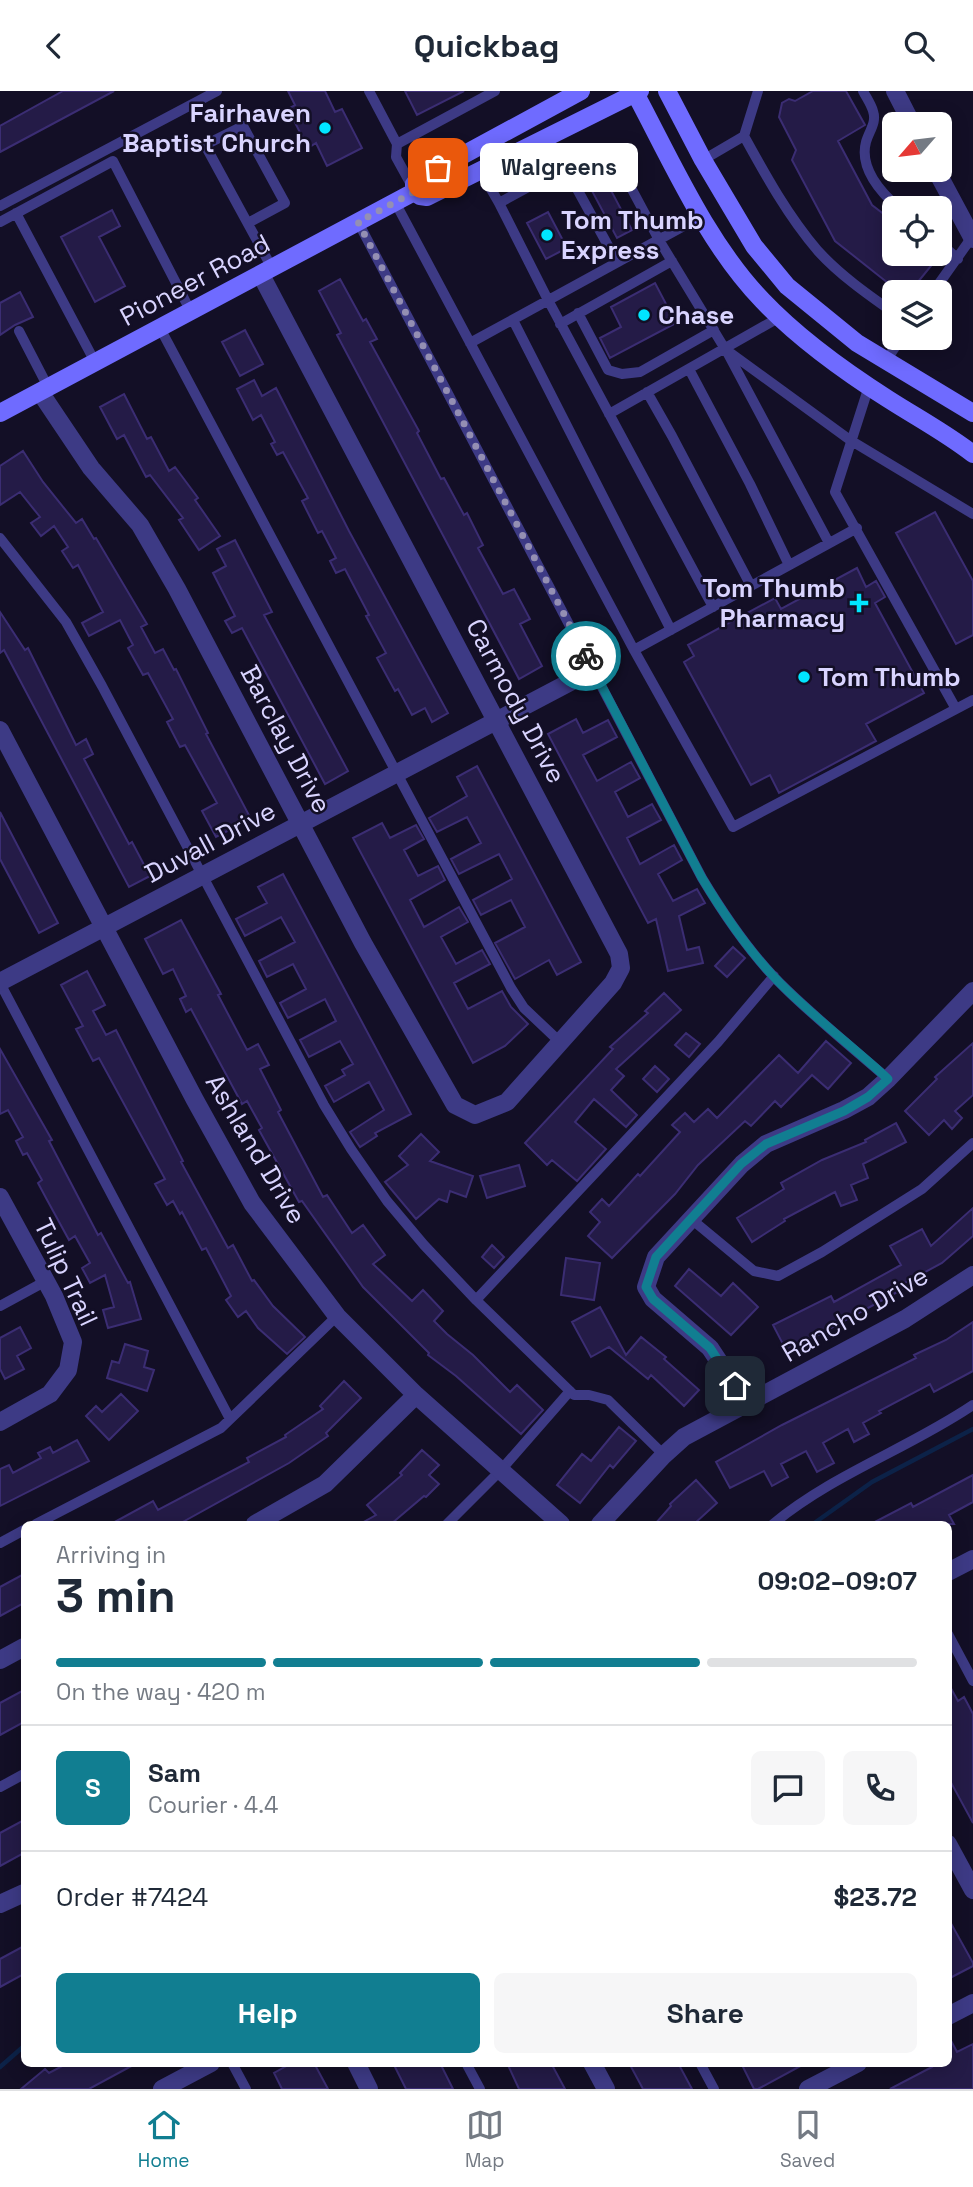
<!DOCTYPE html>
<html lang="en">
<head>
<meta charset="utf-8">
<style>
  :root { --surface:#fff; --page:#f6f6f7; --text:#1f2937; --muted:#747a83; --line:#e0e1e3; --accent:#117e91 }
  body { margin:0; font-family:"Space Grotesk",sans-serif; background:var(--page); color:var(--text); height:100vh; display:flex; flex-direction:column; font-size:26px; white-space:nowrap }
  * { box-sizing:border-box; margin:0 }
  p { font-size:23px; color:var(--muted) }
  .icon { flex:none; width:38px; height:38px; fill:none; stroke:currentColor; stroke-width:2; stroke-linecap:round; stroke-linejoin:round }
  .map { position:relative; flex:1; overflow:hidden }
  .side { position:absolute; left:21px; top:1430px; width:931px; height:546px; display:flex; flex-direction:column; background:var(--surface); border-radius:10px; box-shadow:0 4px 18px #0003 }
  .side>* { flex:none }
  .needle { width:46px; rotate:242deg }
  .controls { position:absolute; left:882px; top:21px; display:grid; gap:14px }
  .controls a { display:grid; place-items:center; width:70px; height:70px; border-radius:10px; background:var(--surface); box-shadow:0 4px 18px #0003; font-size:35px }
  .pin { position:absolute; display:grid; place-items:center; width:60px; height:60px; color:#fff; margin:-30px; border-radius:14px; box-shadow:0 4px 10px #0006 }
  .courier { position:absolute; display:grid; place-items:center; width:70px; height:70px; margin:-35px; border:5px solid #117e91; border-radius:50%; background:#fff; color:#222; box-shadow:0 2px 9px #0007 }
  .bubble { position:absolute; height:49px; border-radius:10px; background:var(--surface); box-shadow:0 4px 18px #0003; font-size:23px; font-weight:600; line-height:49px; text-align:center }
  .headline em { font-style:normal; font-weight:600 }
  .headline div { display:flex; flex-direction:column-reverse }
  .headline { display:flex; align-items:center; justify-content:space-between; height:119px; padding:0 35px }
  h1 { font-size:46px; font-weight:600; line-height:52px }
  .bar { display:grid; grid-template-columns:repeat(4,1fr); gap:10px 7px; align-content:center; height:84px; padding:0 35px }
  .bar i { height:9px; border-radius:5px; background:var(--line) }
  .bar .on { background:var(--accent) }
  .bar p { grid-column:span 4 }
  .line { display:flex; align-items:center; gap:18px; padding:0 35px; border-top:2px solid var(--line) }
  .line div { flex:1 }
  .round { display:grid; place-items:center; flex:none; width:74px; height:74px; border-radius:10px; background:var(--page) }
  .cta { display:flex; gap:14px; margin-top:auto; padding:14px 35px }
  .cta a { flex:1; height:80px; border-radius:10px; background:var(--accent); color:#fff; font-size:28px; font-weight:600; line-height:80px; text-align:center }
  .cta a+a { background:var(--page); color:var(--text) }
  header { display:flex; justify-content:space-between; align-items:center; height:91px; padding:0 35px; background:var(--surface); font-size:32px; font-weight:600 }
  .tab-bar { display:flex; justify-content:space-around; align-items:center; height:98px; border-top:2px solid var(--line); background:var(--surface); font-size:19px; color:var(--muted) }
  .tab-bar a { display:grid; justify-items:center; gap:4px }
  .tab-bar .on { color:var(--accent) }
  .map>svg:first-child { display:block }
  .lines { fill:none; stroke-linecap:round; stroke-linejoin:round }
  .stream { stroke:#0c2248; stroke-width:4.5 }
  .building { fill:#241b47; stroke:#3b2d73; stroke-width:2 }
  .service { stroke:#3d3a85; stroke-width:10 }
  .minor { stroke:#3d3a85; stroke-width:18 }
  .tertiary { stroke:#3d3a85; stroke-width:18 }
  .secondary { stroke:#6f6bff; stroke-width:18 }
  .done { stroke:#948fb3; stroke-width:7; stroke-dasharray:0 12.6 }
  .route { stroke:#117e91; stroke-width:9 }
  .poi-dot { fill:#00e5ff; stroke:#130f26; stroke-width:2.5 }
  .labels { text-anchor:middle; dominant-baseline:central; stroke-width:5; stroke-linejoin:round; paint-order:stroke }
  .poi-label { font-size:26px; font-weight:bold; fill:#d9d4ff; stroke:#130f26; text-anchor:start }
  .street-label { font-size:26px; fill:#d9d4ff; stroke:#130f26 }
</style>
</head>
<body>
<header><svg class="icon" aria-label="back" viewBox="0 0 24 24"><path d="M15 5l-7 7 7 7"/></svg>Quickbag<svg class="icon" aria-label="search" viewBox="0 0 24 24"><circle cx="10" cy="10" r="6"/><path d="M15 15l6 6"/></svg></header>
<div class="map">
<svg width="973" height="1998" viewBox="0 0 973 1998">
  <rect width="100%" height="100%" fill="#130f26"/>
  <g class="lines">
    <path class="stream" d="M 813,1433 L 872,1391 L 973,1338
      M 0,1976 L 24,1955"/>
  </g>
  <path class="building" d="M 63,0 L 114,0 L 0,61 L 0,35 Z
    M 288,0 L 325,0 L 335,21 L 342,18 L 362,57 L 327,75 L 316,52 L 308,57 L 288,18 L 295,14 Z
    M 405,0 L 464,0 L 417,24 Z
    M 813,0 L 846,0 L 865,34 L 838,50 L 872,114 L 894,131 L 894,163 L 933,163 L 935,170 L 913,197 L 898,200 L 835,150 L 792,69 L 796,59 L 779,26 L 782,12 L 789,8 L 795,10 Z
    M 589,58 L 632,139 L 617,147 L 574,66 Z
    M 112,119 L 120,135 L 99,146 L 125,195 L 95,211 L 61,146 Z
    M 548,121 L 567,157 L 546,168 L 527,132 Z
    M 340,188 L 363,230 L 366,228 L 377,248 L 370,251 L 419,340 L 417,342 L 441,388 L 444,387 L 464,424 L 467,422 L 483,454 L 478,457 L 503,503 L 514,498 L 530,528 L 520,533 L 542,575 L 519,588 L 337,244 L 341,242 L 319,200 Z
    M 655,192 L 676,232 L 610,267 L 600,247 L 621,236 L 611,216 Z
    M 20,201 L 33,226 L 15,234 L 0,244 L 0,212 Z
    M 245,239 L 263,273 L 240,285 L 222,251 Z
    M 254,289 L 262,305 L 276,297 L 349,440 L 448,622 L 432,631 L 425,617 L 412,624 L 398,598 L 395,600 L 377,567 L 386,562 L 366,525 L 369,524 L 345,478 L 336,482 L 330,470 L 336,467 L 322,440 L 318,442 L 302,410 L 308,407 L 283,361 L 277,364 L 271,353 L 275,351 L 261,324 L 253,329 L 237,298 Z
    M 124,303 L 147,348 L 151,346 L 169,380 L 175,376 L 198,407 L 195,409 L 220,445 L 199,459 L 179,429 L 183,427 L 150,384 L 146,386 L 124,344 L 117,348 L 100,316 Z
    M 23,360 L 43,391 L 76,432 L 82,428 L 94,448 L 96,447 L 147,533 L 141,536 L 155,562 L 163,558 L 174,579 L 176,578 L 208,642 L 206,643 L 251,728 L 216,746 L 202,720 L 217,712 L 185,654 L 180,656 L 167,631 L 173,628 L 148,582 L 143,584 L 128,557 L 133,554 L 120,529 L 89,545 L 82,532 L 103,521 L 78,474 L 73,477 L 62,460 L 68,456 L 54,435 L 41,445 L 31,432 L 40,426 L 20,401 L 0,414 L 0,375 Z
    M 935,421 L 973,490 L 973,544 L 956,553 L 896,442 Z
    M 235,449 L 272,521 L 264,524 L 348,680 L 325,693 L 242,537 L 232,542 L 225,530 L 235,525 L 213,482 L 226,475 L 217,458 Z
    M 857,477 L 866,496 L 876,490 L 885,506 L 875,512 L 924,602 L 866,633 L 876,650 L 779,702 L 770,684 L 751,694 L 684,571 L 694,565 L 688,554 L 775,507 L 781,518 Z
    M 0,521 L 25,559 L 28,557 L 76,654 L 86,648 L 93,663 L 84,668 L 129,753 L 132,751 L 150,785 L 129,796 L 4,559 L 0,562 Z
    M 576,628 L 583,642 L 608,629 L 617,646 L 583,664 L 597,690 L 631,671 L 640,687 L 615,701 L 628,726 L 652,713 L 661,729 L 627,747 L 640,773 L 674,754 L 682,769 L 658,783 L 673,810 L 697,798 L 705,812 L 679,825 L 687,859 L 699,856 L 703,872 L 668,880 L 656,828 L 648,832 L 548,643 Z
    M 477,675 L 581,871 L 557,884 L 549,869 L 515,888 L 495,852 L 525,836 L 511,809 L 481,824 L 473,809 L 512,788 L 499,763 L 459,783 L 451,768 L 481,752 L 467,726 L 437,741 L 429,727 L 467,705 L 457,686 Z
    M 0,721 L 58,832 L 39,842 L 0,768 Z
    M 382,732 L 390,747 L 416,734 L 424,748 L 404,759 L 418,785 L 438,775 L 445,789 L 410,809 L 424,836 L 459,816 L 468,831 L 441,846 L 456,873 L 482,859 L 490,873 L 454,892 L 468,918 L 502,900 L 511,916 L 528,933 L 505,955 L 473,972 L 353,747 Z
    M 283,783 L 411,1023 L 375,1042 L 377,1045 L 360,1056 L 350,1041 L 384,1019 L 369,991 L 334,1011 L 325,995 L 345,984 L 342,979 L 353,973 L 340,950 L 309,966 L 300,949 L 336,930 L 325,908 L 288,927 L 280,912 L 306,898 L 293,873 L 267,886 L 259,870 L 295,851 L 281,826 L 245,845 L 236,828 L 267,812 L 258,796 Z
    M 181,829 L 221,903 L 218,904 L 247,959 L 258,953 L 269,974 L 260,978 L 281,1019 L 278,1021 L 323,1106 L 327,1104 L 352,1142 L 363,1134 L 385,1164 L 373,1173 L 412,1210 L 423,1199 L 443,1220 L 434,1230 L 447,1243 L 473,1264 L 510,1301 L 517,1294 L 543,1319 L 521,1343 L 456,1285 L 428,1264 L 429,1262 L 363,1196 L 302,1110 L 299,1111 L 259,1039 L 262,1037 L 247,1010 L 242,1013 L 191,918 L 186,921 L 180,908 L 186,905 L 173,878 L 163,883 L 145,848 Z
    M 733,856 L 745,867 L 727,886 L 715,875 Z
    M 87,880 L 105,914 L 93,920 L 106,944 L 116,939 L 183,1070 L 181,1071 L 228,1157 L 233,1154 L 252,1190 L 254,1189 L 273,1215 L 305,1246 L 287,1263 L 258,1237 L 246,1220 L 238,1226 L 226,1209 L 231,1205 L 206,1157 L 202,1159 L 182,1121 L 180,1123 L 173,1110 L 167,1114 L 155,1093 L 165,1088 L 99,967 L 93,970 L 76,938 L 83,935 L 61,894 Z
    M 664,902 L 681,919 L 616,978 L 624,985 L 611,999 L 637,1024 L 626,1036 L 594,1008 L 575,1031 L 606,1058 L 577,1090 L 552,1069 L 547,1074 L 525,1052 L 613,958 L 610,956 L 648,922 L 645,920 Z
    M 686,942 L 700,953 L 689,966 L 675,954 Z
    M 826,950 L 851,972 L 828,998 L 812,984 L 781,1016 L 775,1010 L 751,1035 L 745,1030 L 698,1074 L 675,1103 L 612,1167 L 588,1145 L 600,1131 L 590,1121 L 602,1108 L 609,1115 L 638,1083 L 640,1085 L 680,1041 L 672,1034 L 685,1022 L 694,1031 L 708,1018 L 717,1027 L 779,964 L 798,982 Z
    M 973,952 L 973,1004 L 955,1020 L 962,1027 L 952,1038 L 944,1029 L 929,1044 L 905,1020 L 937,988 L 935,986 Z
    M 0,958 L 52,1049 L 49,1050 L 98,1144 L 101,1142 L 128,1192 L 130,1191 L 141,1228 L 108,1237 L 103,1219 L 114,1216 L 105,1184 L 90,1192 L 82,1177 L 90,1172 L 75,1145 L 69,1149 L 46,1107 L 38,1092 L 42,1089 L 27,1062 L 23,1064 L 16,1050 L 23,1046 L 8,1019 L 0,1023 Z
    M 655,975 L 669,988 L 657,1001 L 643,988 Z
    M 896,1032 L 906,1051 L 863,1073 L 868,1087 L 851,1094 L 857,1109 L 841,1115 L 835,1101 L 784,1128 L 785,1130 L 752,1151 L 737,1127 L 784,1098 L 781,1092 L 822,1069 L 866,1051 L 865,1049 Z
    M 421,1043 L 439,1061 L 430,1070 L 473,1085 L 466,1106 L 450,1100 L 447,1111 L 439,1108 L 416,1128 L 385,1091 L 408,1074 L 399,1065 Z
    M 519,1074 L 525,1095 L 487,1107 L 480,1085 Z
    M 973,1117 L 973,1145 L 942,1172 L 901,1194 L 903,1198 L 787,1261 L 773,1234 L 831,1205 L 834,1211 L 901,1174 L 890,1155 L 922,1138 L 931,1155 Z
    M 492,1154 L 504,1166 L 494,1177 L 482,1166 Z
    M 566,1167 L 600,1172 L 594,1209 L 561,1204 Z
    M 689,1178 L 721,1205 L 733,1192 L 758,1216 L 731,1244 L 675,1195 Z
    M 600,1216 L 626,1264 L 641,1246 L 666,1266 L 664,1268 L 699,1299 L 684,1315 L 651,1284 L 648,1288 L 609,1256 L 591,1266 L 572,1231 Z
    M 973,1231 L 973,1280 L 934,1301 L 930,1293 L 879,1320 L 881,1322 L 863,1332 L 869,1343 L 854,1351 L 848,1338 L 823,1352 L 834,1372 L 817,1381 L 806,1360 L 781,1373 L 788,1386 L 772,1395 L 764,1380 L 730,1397 L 716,1371 L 782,1334 L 916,1267 L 914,1264 L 946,1249 Z
    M 20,1236 L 31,1257 L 17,1265 L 24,1278 L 5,1288 L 0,1278 L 0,1247 Z
    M 125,1253 L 148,1260 L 144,1276 L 154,1279 L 147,1300 L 107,1287 L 112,1270 L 119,1272 Z
    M 344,1290 L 361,1307 L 326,1342 L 328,1345 L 289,1372 L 179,1433 L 111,1433 L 153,1410 L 158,1419 L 249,1371 L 247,1367 L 286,1346 L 285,1344 L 323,1318 L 320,1315 Z
    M 121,1303 L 138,1320 L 109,1349 L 86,1325 L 96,1315 L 102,1321 Z
    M 619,1336 L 636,1350 L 613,1377 L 610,1374 L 580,1412 L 557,1394 L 582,1363 L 591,1370 Z
    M 77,1349 L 89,1370 L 0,1415 L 0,1378 L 9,1374 L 13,1382 L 41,1367 L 38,1362 L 50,1356 L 53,1362 Z
    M 422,1359 L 439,1374 L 429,1384 L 439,1393 L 426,1406 L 424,1405 L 391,1433 L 360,1433 L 376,1424 L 367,1414 L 402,1384 L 400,1382 Z
    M 973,1384 L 973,1411 L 949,1424 L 954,1433 L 871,1433 L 911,1412 L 913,1416 Z
    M 696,1389 L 717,1412 L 694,1433 L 655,1433 L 671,1415 L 670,1413 Z
    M 24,1483 L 24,1512 L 0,1525 L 0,1496 Z
    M 948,1592 L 958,1610 L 964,1606 L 973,1623 L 973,1732 L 948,1686 Z
    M 24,1599 L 24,1631 L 0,1644 L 0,1612 Z
    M 24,1729 L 24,1762 L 0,1775 L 0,1742 Z
    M 948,1827 L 973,1872 L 973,1875 L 948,1888 Z
    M 24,1855 L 24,1883 L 0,1896 L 0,1868 Z
    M 948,1944 L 957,1961 L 973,1953 L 973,1998 L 890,1998 L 932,1976 L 930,1972 L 948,1972 Z
    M 68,1972 L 137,1972 L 89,1998 L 21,1998 L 45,1978 L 49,1982 Z
    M 292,1972 L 314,1972 L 328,1998 L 282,1998 L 274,1982 Z
    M 393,1972 L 440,1972 L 453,1998 L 406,1998 Z
    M 507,1972 L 551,1972 L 565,1998 L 519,1998 Z
    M 629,1972 L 678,1972 L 692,1998 L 643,1998 Z
    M 741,1972 L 806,1972 L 758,1998 L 754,1998 Z"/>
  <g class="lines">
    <path class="service" d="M 369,0 L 397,53
      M 863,0 C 866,6 871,13 873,20 C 877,32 869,40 866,51 C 859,77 881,102 899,117
      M 744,45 C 766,85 788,125 818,160 C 840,184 867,203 894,222
      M 613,63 L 659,149 L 725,258 L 850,349 L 973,423
      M 703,69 L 744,45 L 758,0
      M 480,79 L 499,112
      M 413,97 L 396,66 L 397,53 L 495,0
      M 395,111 L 634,559 L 733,736 L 973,609
      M 0,115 L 217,0
      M 16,122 L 95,271
      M 0,131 L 113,70 L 191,221
      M 358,131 L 702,787 C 726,827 753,867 787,899 C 819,930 855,959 888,988
      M 248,132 L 285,112 L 243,35 L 205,54 L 272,177
      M 940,152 L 958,168
      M 617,171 L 565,76 L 499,112 L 548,209 L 713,516
      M 933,201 L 972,146
      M 578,222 L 608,279 L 622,283 L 640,281 L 714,239
      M 513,229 L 671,539
      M 560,233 L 672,170
      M 160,237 L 511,897 L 524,917 L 560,951
      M 19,240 L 48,296
      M 470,252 L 702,125
      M 727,261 L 829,452
      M 886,270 L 901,247
      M 689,278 L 750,393 L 789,474
      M 869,295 L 835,401 L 956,618
      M 647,301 L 672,345 L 751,495
      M 609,323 L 780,226
      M 0,447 L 66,531 L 102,595 L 324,1014 L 351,1058 L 387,1110 L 424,1154 L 476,1209 L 574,1304 L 589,1304 L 608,1309 L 664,1364
      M 634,559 L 857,437
      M 0,892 L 230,1328
      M 690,1127 L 754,1180 L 778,1185 L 822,1161 L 922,1098 L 973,1052
      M 476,1209 L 718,951 L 774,885
      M 0,1215 L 46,1190
      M 36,1433 L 221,1337 L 337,1225
      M 447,1433 L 501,1379 L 570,1300
      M 773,1433 C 833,1383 908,1358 973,1314
      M 0,1452 L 24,1439
      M 948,1543 L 973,1590
      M 0,1696 L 24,1683
      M 232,1972 L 246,1998
      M 466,1972 L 480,1998
      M 700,1972 L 714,1998"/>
    <path class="minor" d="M 40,301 L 91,377 L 140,434 L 177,498 L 363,852 L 455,1014 L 475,1024 L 507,1011 L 613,892 L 621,877 L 619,863 L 261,184
      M 0,639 L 195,1009 L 252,1112 L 337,1225 L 416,1304 L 561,1433
      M 0,891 L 593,579
      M 0,1106 L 54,1205 L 73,1251 L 68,1279 L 50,1303 L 0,1331
      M 747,1313 L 710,1257 L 653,1208 L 646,1196 L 656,1166 L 742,1073 L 766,1053 L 844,1019 L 868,1006 L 888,988 L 973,900
      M 255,1433 L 325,1393 L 416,1304
      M 600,1433 L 664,1364 L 684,1346 L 905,1228 L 973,1184
      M 948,1481 L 973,1468
      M 0,1569 L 24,1556
      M 948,1753 L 973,1799
      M 0,1813 L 24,1802
      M 948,1925 L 973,1912
      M 356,1972 L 369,1998
      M 592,1972 L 606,1998
      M 162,1998 L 211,1972
      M 808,1998 L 858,1972"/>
    <path class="tertiary" d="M 895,0 L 912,33
      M 936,79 L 973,148"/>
    <path class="secondary" d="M 634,0 C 671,69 707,152 762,209 C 798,247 844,280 888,308 C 916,326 946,342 973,363
      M 667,0 L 703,69 L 754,155 L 787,195 L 857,252 L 973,322
      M 414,101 L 420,105 L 427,106 L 640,0
      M 414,101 L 414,93 L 419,88 L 581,0
      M 0,322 L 414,101"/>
  </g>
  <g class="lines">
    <path class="done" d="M 438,77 C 427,83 414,87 414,101 L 358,131 L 586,565"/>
    <path class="route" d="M 586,565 L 702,787 C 726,827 753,867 787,899 C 819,930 855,958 888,988 L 868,1006 L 844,1020 L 766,1053 L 741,1073 L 656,1166 L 646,1196 L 653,1208 L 710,1257 L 735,1295"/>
  </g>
  <g class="poi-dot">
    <circle cx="325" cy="37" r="7"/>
    <circle cx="547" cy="144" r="7"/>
    <circle cx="644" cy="224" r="7"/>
    <path d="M855.5 501.5h7v7h7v7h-7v7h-7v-7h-7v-7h7z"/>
    <circle cx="804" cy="586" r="7"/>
  </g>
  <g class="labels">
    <g class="poi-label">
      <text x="311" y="22" text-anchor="end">Fairhaven<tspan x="311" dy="30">Baptist Church</tspan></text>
      <text x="561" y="129">Tom Thumb<tspan x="561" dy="30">Express</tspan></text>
      <text x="658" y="224">Chase</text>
      <text x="845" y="497" text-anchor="end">Tom Thumb<tspan x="845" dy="30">Pharmacy</tspan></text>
      <text x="818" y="586">Tom Thumb</text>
    </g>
    <g class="street-label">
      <text transform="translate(195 189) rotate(-28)">Pioneer Road</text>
      <text transform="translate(516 610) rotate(62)">Carmody Drive</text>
      <text transform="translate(286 648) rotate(62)">Barclay Drive</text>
      <text transform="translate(210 751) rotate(-28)">Duvall Drive</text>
      <text transform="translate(256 1058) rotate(59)">Ashland Drive</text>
      <text transform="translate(66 1181) rotate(65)">Tulip Trail</text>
      <text transform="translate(855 1223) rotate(-30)">Rancho Drive</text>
    </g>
  </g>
</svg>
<div class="controls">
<a><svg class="needle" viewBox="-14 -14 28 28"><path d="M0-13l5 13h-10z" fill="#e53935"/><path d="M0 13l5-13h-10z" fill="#747a83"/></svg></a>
<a><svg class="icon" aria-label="locate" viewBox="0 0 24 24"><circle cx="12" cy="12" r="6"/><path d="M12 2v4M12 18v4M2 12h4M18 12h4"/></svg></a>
<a><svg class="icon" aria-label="layers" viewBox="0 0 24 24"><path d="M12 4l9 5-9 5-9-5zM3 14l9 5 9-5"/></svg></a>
</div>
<div class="pin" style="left:438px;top:77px;background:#ea580c"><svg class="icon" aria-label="bag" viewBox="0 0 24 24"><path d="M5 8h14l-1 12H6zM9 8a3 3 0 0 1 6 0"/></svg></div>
<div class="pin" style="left:735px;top:1295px;background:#1f2937"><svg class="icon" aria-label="home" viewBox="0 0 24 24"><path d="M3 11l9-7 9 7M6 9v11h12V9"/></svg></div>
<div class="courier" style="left:586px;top:565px"><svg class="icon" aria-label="bike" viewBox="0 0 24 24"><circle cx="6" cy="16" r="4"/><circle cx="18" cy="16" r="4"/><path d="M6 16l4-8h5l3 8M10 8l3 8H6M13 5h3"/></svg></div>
<div class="bubble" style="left:480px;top:52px;width:158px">Walgreens</div>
<section class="side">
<div class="headline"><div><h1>3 min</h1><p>Arriving in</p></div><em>09:02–09:07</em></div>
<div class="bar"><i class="on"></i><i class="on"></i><i class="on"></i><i></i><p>On the way · 420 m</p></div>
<div class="line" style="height:126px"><b class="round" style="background:var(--accent);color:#fff">S</b><div><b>Sam</b><p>Courier · 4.4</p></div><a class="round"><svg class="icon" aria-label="chat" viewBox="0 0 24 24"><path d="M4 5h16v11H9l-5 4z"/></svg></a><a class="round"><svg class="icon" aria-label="phone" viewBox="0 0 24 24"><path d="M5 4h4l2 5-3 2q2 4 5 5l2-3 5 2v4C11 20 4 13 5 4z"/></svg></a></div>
<div class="line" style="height:91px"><div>Order #7424</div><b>$23.72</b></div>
<div class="cta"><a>Help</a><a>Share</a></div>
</section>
</div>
<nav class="tab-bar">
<a class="on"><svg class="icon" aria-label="home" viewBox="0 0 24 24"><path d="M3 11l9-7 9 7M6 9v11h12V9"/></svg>Home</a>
<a><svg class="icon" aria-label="map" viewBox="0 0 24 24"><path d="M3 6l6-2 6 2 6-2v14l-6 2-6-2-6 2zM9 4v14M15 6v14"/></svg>Map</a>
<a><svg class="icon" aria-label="saved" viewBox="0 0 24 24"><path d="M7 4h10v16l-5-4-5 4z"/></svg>Saved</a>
</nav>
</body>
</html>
